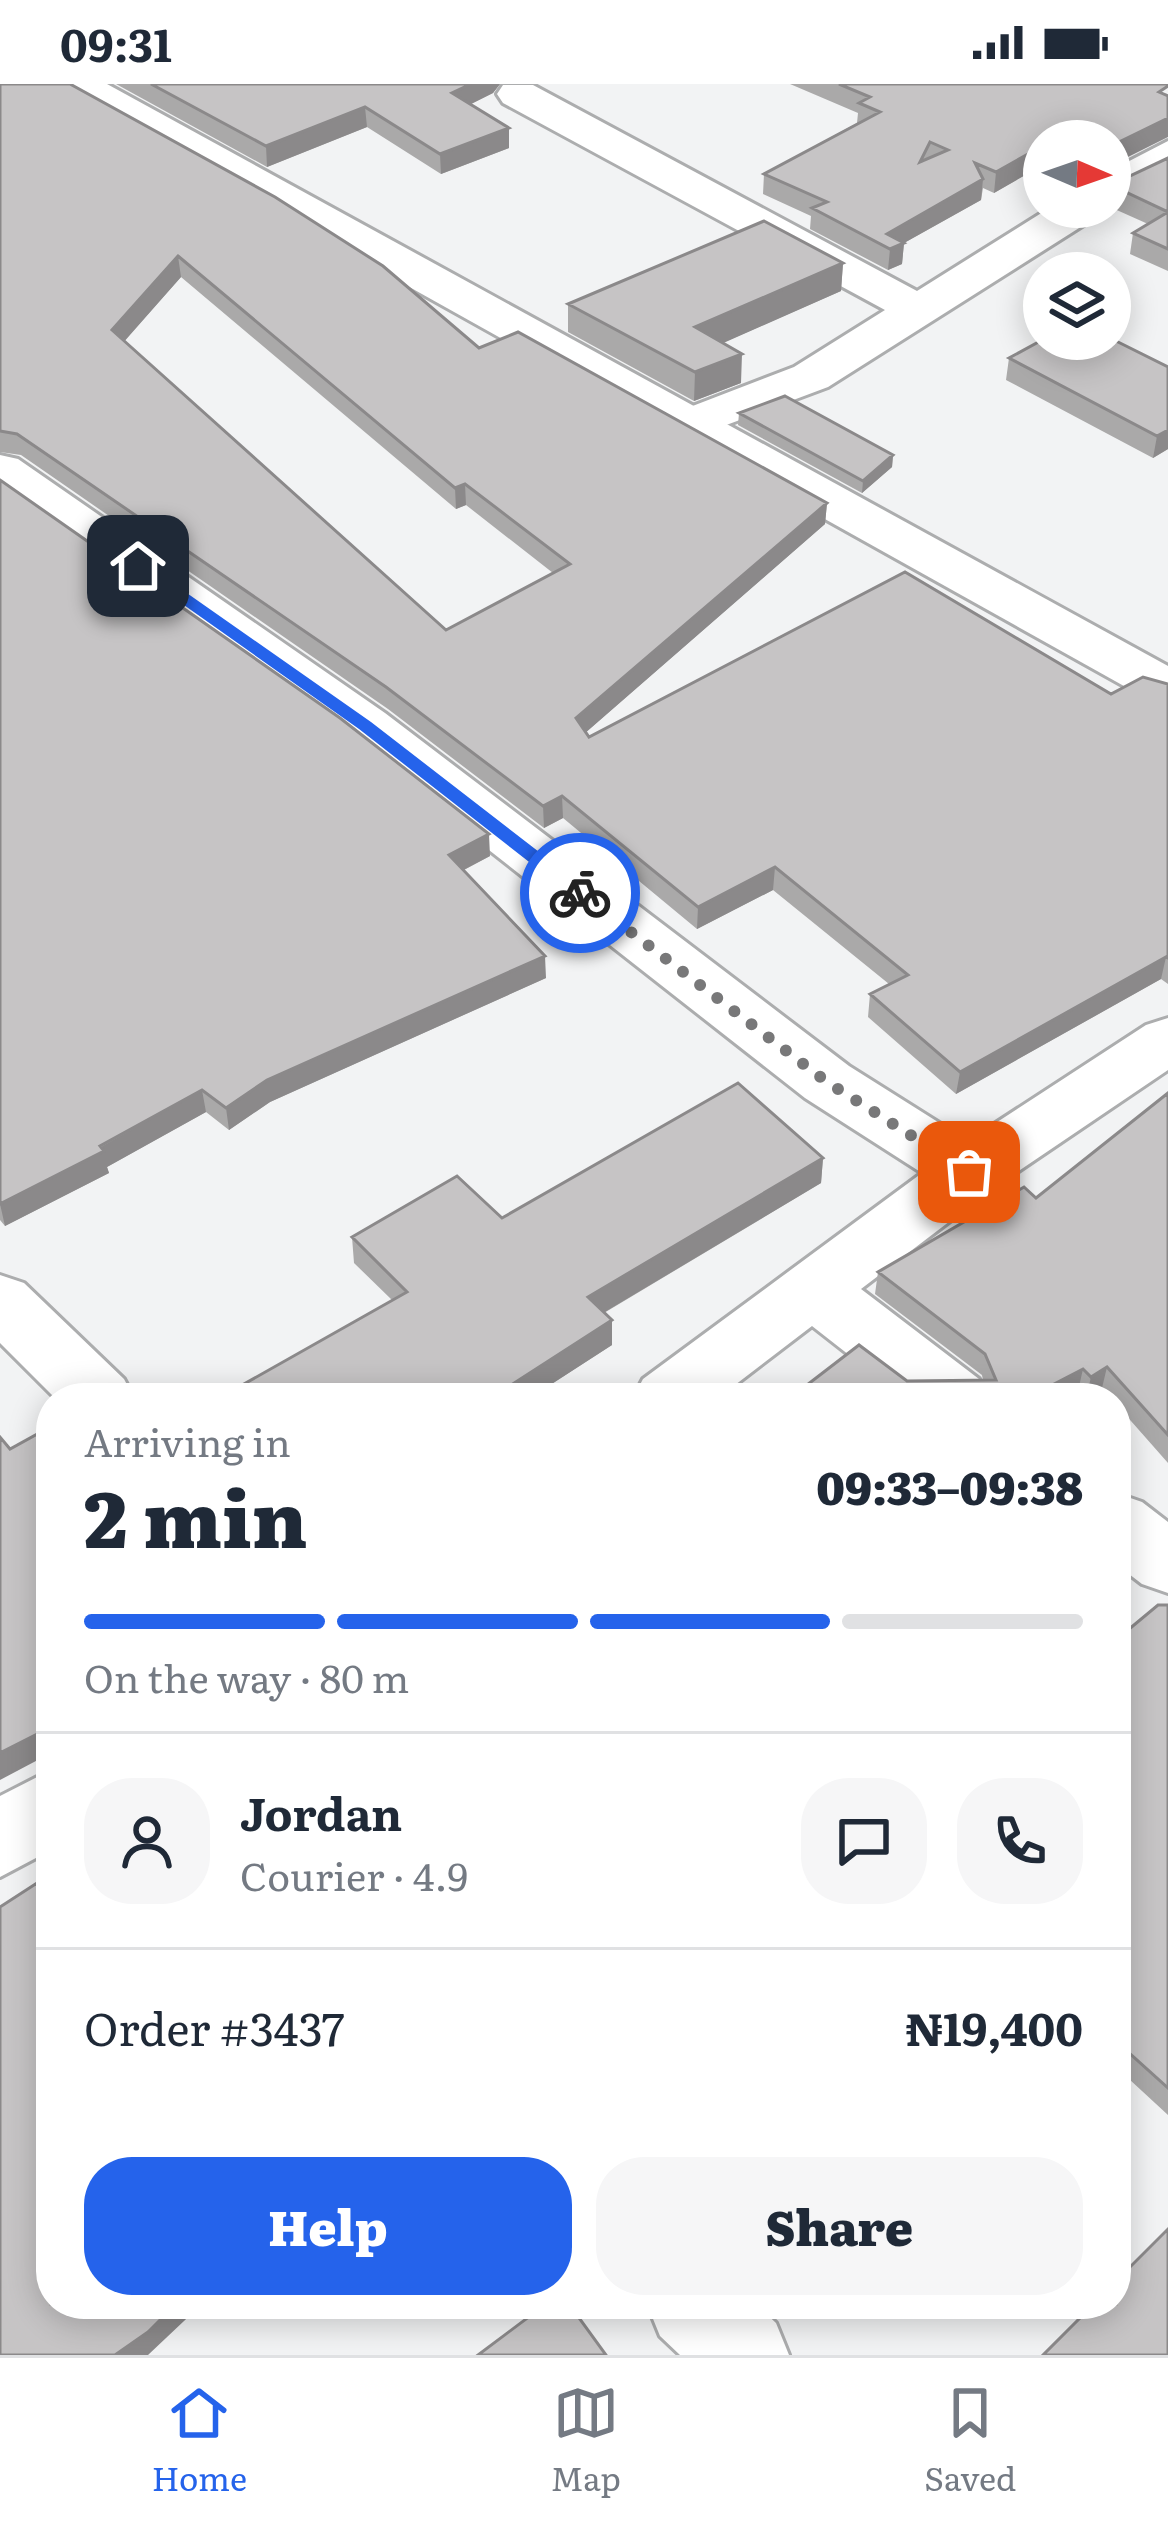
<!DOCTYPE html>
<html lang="en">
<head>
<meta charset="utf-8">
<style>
  :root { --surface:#fff; --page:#f6f6f7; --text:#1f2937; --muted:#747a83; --line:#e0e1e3; --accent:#2563eb }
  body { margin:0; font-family:Literata,serif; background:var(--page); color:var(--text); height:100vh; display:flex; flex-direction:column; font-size:45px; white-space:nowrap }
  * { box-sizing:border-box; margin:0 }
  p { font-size:39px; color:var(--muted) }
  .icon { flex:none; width:66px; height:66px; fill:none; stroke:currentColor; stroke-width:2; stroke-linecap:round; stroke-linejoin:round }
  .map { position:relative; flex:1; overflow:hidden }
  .sheet { position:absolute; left:36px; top:1299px; width:1095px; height:936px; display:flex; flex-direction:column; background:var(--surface); border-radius:48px; box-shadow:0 6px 30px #0003 }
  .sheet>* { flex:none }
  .needle { width:78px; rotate:92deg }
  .buttons { position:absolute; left:1023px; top:36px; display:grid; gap:24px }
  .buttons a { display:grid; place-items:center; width:108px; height:108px; border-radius:50%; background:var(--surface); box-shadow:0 6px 30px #0003; font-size:60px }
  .pin { position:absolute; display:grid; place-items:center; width:102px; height:102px; color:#fff; margin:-51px; border-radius:24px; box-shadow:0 6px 18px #0006 }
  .courier { position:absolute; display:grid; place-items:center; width:120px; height:120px; margin:-60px; border:9px solid #2563eb; border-radius:50%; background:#fff; color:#222; box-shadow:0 3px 15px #0007 }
  .head em { font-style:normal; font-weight:800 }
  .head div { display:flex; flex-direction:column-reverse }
  .head { display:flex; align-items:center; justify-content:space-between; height:204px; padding:0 48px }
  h1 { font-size:78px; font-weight:800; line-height:90px }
  .bar { display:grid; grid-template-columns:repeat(4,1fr); gap:18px 12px; align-content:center; height:144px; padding:0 48px }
  .bar i { height:15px; border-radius:9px; background:var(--line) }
  .bar .on { background:var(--accent) }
  .bar p { grid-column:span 4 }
  .line { display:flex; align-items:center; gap:30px; padding:0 48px; border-top:3px solid var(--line) }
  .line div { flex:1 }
  .round { display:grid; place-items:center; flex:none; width:126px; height:126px; border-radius:48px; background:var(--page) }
  .action { display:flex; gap:24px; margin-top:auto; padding:24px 48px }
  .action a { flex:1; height:138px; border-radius:48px; background:var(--accent); color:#fff; font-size:48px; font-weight:800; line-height:138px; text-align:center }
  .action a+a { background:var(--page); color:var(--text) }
  .status { display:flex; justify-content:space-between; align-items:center; height:84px; padding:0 60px; background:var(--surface); direction:ltr }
  .status svg { height:33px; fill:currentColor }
  .tabs { display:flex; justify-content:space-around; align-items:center; height:168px; border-top:3px solid var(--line); background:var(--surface); font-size:33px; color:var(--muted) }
  .tabs a { display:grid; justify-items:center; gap:6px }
  .tabs .on { color:var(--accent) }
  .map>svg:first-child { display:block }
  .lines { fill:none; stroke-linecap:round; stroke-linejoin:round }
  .street-casing { stroke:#acadae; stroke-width:6 }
  .secondary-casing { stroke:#acadae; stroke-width:6 }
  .street { fill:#fff; fill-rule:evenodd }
  .secondary { fill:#fff; fill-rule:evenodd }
  .wall { fill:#aaa9a9; fill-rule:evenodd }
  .shaded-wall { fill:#8b898a }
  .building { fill:#c6c4c5; stroke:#8b898a; stroke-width:3; fill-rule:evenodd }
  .route { fill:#2563eb }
  .done { stroke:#787879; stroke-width:12; stroke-dasharray:0 21.6 }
</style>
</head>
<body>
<div class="status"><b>09:31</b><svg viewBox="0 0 49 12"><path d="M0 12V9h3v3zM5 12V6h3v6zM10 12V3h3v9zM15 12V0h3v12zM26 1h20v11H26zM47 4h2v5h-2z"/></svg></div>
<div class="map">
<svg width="1168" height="2271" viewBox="0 0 1168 2271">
  <rect width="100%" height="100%" fill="#f2f3f4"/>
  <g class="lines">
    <g class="street-casing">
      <path id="street" d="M 503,1 L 533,1 L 917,207 L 1051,123 L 1104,123 L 1098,132 L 828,303 L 694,353 L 677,348 L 670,338 L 677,328 L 794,283 L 885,226 L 503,19 L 497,10 Z
        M 1168,57 L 1168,88 L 1110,118 L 1110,87 Z
        M 0,371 L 18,375 L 385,629 L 849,982 L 968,1057 L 1146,941 L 1168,934 L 1168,986 L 992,1105 L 861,1205 L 979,1295 L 989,1314 L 904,1314 L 812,1242 L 718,1314 L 633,1314 L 643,1295 L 922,1089 L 805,1014 L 345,653 L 0,409 Z
        M 0,1191 L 24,1199 L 124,1295 L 134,1314 L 55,1314 L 0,1259 Z
        M 1116,1409 L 1142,1418 L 1168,1438 L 1168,1509 L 1142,1500 L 1116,1480 Z
        M 51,1686 L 51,1766 L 0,1793 L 0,1712 Z
        M 647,2220 L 756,2220 L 776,2239 L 789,2271 L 680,2271 L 660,2252 Z"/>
    </g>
    <g class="secondary-casing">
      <path id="secondary" d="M 56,0 L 107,0 L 1168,582 L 1168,621 L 1149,616 L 62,9 Z"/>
    </g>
    <use href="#street" class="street"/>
    <use href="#secondary" class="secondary"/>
  </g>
  <path class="wall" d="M 0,0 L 479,264 L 827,419 L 825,440 L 586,648 L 589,653 L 1111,610 L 1168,600 L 1168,900 L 1161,895 L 956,1010 L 868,933 L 870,910 L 889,900 L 773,806 L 697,845 L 563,734 L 544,744 L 388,625 L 21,371 L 0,368 ZM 181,193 L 456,425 L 466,421 L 553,489 L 446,546 L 124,257 Z
    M 116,0 L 500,0 L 493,9 L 471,20 L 509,44 L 509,64 L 441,90 L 367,43 L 267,83 Z
    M 790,0 L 1168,0 L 1044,57 L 1044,96 L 1027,90 L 994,109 L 983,104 L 981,116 L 904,159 L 902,180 L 888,186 L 810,145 L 811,132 L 763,110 L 764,90 L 857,39 L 858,29 Z
    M 1168,74 L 1168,187 L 1130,170 L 1133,149 L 1148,140 L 1110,123 L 1111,101 Z
    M 843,179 L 841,207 L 722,259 L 741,299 L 694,317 L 568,248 L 568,220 Z
    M 1009,274 L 1168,283 L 1168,365 L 1153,374 L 1006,296 Z
    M 739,329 L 893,371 L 892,383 L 862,409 L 738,341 Z
    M 0,396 L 490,772 L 464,786 L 546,894 L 270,1018 L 229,1046 L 206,1028 L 107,1083 L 109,1089 L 5,1142 L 0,1136 Z
    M 1168,1009 L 1168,1379 L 1116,1320 L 1116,1314 L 1111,1314 L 1102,1304 L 1087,1314 L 1078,1307 L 1064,1314 L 790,1314 L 907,1297 L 983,1296 L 982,1291 L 875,1210 L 878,1188 L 1036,1114 Z
    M 823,1074 L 821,1099 L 604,1229 L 612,1236 L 612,1261 L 530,1314 L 238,1314 L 237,1304 L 392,1216 L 354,1179 L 352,1153 L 502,1134 Z
    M 1168,1521 L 1168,2031 L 1116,1983 L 1116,1546 L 1122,1551 Z"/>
  <path class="shaded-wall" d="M 471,0 L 500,0 L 493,9 L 453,29 L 452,9 Z
    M 365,23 L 367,43 L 267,83 L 266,62 Z
    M 1168,34 L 1168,53 L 1110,82 L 1111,62 Z
    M 509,44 L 509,64 L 441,90 L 440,70 Z
    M 1030,69 L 1027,90 L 994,109 L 996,88 Z
    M 983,95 L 981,116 L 904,159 L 902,180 L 888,186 L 890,165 L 887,150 Z
    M 178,172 L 181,193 L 115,268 L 112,246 Z
    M 843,179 L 841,207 L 694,272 L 695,243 Z
    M 742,270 L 741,299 L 694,317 L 695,288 Z
    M 1168,346 L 1168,365 L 1153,374 L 1157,352 Z
    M 893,371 L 892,383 L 862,409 L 863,397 Z
    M 465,400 L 466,421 L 456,425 L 455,404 Z
    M 827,419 L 825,440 L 576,657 L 576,634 Z
    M 562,712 L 563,734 L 544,744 L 543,722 Z
    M 489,750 L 490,772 L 450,793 L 449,771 Z
    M 775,783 L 773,806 L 697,845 L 698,823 Z
    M 545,872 L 546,894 L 270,1018 L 229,1046 L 226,1024 L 267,996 Z
    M 1166,873 L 1161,895 L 956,1010 L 960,988 Z
    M 202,1006 L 206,1028 L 107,1083 L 109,1089 L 5,1142 L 0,1120 Z
    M 823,1074 L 821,1099 L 588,1238 L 588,1213 Z
    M 612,1236 L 612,1261 L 530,1314 L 505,1314 L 505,1305 Z
    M 1107,1283 L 1102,1304 L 1086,1314 L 1091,1293 Z
    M 1083,1285 L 1078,1307 L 1064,1314 L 1027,1314 Z
    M 501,1301 L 502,1314 L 479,1314 Z
    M 51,1643 L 51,1669 L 0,1696 L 0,1669 Z
    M 176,2220 L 202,2220 L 148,2271 L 115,2271 Z"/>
  <path class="building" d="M 0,0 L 70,0 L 275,113 L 383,182 L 479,264 L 518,248 L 827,419 L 576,634 L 589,653 L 905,488 L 1111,610 L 1143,593 L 1168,600 L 1168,874 L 1166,873 L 960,988 L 870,910 L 908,891 L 775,783 L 698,823 L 562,712 L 543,722 L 386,603 L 17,350 L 0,347 ZM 178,172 L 455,404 L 465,400 L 570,480 L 446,546 L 112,246 Z
    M 151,0 L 471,0 L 452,9 L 509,44 L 440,70 L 365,23 L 266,62 Z
    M 839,0 L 1168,0 L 1168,2 L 1159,8 L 1168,12 L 1168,34 L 1111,62 L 1110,81 L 1110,57 L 1044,57 L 1044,75 L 1030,69 L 996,88 L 975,79 L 983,95 L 887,150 L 904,159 L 890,165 L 812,124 L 827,118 L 764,90 L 880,28 L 859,19 L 870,13 ZM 930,58 L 948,66 L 920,78 Z
    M 1168,74 L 1168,128 L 1111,101 Z
    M 1168,128 L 1168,165 L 1133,149 Z
    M 764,137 L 843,179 L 695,243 L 742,270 L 695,288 L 568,220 Z
    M 1110,254 L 1168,283 L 1168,346 L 1157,352 L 1009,274 L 1044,255 Z
    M 785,312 L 893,371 L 863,397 L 739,329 Z
    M 0,396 L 340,634 L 489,750 L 449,771 L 545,872 L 267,996 L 226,1024 L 202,1006 L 100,1062 L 104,1067 L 0,1120 Z
    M 738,999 L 823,1074 L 588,1213 L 612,1236 L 505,1305 L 501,1301 L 479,1314 L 246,1314 L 237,1304 L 407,1208 L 352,1153 L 457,1092 L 502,1134 Z
    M 1168,1009 L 1168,1351 L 1107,1283 L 1091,1293 L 1083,1285 L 1027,1314 L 790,1314 L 859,1261 L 907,1297 L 996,1296 L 985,1270 L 878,1188 L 1024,1103 L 1036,1114 Z
    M 41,1348 L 51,1361 L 51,1643 L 0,1669 L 0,1353 L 10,1365 Z
    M 1158,1521 L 1168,1521 L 1168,2004 L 1116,1957 L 1116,1546 L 1122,1551 Z
    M 37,1799 L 51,1819 L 51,2220 L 176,2220 L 148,2248 L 115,2271 L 0,2271 L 0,1823 Z
    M 1168,2145 L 1168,2271 L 1043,2271 L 1094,2220 L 1116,2220 L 1116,2197 Z
    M 546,2220 L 569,2220 L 606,2271 L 478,2271 Z"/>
  <path class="route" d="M 133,479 L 144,479 L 371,638 L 587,805 L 587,813 L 574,813 L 359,645 L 133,485 Z"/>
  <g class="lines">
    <path class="done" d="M 580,809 L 827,998 L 969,1088"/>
  </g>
</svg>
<div class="buttons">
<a><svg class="needle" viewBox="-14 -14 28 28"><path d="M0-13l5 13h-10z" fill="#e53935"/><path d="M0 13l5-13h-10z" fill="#747a83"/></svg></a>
<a><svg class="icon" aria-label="layers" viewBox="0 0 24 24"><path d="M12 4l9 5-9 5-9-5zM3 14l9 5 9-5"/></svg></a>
</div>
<div class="pin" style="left:969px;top:1088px;background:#ea580c"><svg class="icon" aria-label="bag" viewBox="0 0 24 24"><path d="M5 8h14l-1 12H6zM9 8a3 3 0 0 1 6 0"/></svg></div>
<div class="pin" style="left:138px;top:482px;background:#1f2937"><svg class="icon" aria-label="home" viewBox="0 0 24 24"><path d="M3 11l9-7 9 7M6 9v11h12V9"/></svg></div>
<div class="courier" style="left:580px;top:809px"><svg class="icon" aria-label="bike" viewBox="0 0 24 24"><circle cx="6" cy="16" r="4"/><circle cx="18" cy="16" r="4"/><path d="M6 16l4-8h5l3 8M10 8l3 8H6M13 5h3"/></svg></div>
<section class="sheet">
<div class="head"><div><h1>2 min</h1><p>Arriving in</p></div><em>09:33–09:38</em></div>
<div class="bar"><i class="on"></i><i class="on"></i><i class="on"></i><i></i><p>On the way · 80 m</p></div>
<div class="line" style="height:216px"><a class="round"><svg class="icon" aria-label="person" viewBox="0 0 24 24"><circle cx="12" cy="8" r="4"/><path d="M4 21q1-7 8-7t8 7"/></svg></a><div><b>Jordan</b><p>Courier · 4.9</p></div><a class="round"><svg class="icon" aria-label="chat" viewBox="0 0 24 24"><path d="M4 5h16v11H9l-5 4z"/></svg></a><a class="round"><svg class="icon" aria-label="phone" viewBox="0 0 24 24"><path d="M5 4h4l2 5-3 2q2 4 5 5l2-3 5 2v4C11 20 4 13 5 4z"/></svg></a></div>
<div class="line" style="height:156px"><div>Order #3437</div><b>₦19,400</b></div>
<div class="action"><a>Help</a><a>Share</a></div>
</section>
</div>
<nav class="tabs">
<a class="on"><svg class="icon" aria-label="home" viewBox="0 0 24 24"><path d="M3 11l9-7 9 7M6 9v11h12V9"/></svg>Home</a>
<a><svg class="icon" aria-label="map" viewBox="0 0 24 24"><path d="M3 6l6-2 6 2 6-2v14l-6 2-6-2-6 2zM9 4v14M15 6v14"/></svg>Map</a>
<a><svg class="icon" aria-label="saved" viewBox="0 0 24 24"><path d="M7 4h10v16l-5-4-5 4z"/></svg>Saved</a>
</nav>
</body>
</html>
